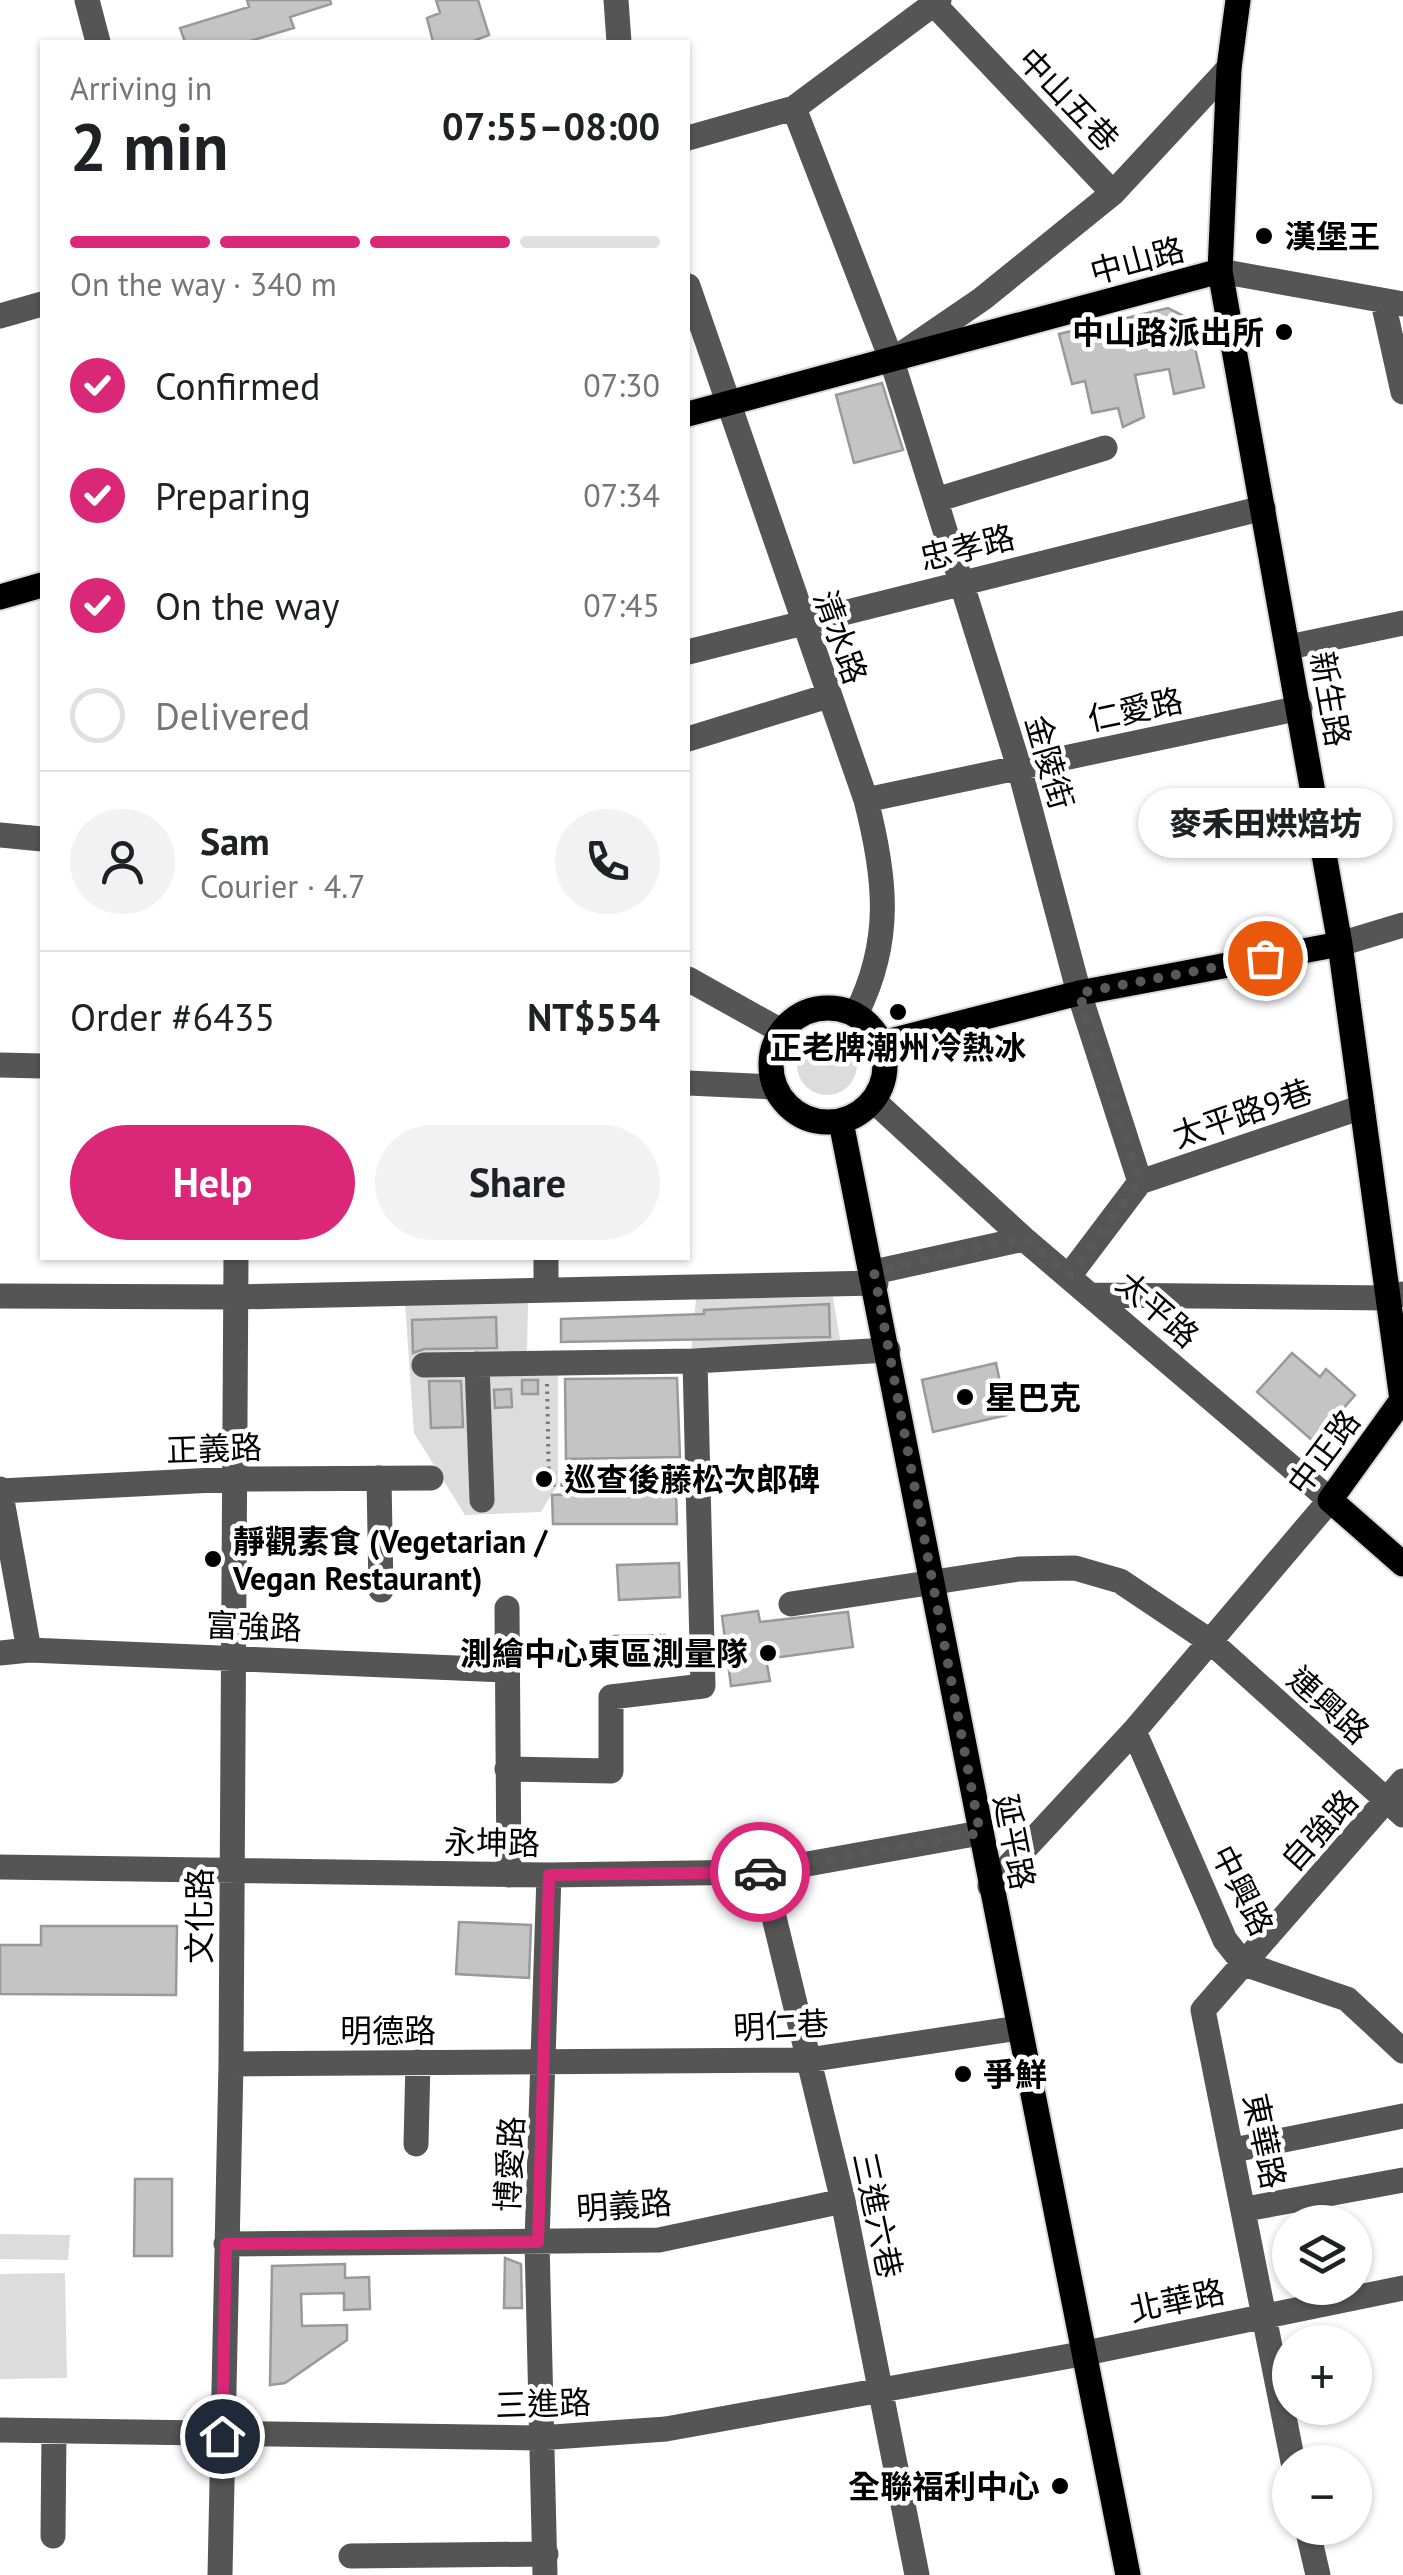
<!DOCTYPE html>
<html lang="en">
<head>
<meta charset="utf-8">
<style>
  :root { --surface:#fff; --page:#f2f2f2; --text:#202124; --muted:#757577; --line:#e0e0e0; --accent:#db2777 }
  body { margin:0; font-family:"PT Sans","Noto Sans TC",sans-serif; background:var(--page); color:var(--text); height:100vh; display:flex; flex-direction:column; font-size:38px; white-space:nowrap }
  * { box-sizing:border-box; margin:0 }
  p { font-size:32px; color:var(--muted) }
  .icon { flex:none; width:55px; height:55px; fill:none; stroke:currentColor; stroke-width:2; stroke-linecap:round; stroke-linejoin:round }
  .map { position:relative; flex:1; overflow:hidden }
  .details { position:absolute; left:40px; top:40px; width:650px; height:1220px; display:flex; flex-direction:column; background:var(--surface); border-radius:0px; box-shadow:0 2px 8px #0004 }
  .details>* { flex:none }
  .controls { position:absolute; left:1272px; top:2205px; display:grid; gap:20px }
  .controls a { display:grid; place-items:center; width:100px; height:100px; border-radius:50%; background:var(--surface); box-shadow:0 2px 8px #0004; font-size:50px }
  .pin { position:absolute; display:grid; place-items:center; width:85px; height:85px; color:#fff; margin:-42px; border:5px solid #fff; border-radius:50%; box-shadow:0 2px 10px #0007 }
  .courier { position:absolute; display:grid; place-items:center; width:100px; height:100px; margin:-50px; border:8px solid #db2777; border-radius:50%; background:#fff; color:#222; box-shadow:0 2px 12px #0007 }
  .bubble { position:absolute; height:70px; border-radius:35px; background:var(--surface); box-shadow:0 2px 8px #0004; font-size:32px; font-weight:800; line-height:70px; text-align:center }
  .summary em { font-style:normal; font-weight:800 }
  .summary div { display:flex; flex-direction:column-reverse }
  .summary { display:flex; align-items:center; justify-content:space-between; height:170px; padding:0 30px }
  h1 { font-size:65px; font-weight:800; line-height:75px }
  .bar { display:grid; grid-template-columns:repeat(4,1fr); gap:15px 10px; align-content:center; height:120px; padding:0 30px }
  .bar i { height:12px; border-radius:8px; background:var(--line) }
  .bar .on { background:var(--accent) }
  .bar p { grid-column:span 4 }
  .line { display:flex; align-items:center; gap:25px; padding:0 30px; border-top:2px solid var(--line) }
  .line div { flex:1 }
  .round { display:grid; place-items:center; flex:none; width:105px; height:105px; border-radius:52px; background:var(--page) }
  ol { padding:0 30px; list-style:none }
  li { display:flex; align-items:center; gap:30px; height:110px }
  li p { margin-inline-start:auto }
  li .icon { padding:10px; border-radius:50%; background:var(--accent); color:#fff; stroke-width:4 }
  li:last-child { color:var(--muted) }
  li i { width:55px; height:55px; border:5px solid var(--line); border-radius:50% }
  .action { display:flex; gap:20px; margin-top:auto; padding:20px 30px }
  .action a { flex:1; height:115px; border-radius:60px; background:var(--accent); color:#fff; font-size:40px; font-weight:800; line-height:115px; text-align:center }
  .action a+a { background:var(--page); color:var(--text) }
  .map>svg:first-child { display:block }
  .green { fill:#dcdcdc }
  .building { fill:#c4c4c4; stroke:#999; stroke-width:2.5 }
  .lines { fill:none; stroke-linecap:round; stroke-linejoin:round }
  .major-casing { stroke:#dbdbdb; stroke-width:29 }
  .path { stroke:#777; stroke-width:4; stroke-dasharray:2.5 5; stroke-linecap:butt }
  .minor { stroke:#555; stroke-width:25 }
  .major { stroke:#000; stroke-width:25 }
  .done { stroke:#595959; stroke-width:10; stroke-dasharray:0 18 }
  .route { stroke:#db2777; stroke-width:12 }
  .poi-dot { fill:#000; stroke:#fff; stroke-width:4 }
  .labels { text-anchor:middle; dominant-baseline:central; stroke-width:9; stroke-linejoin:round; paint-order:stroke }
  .street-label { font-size:32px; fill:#000; stroke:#fff }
  .poi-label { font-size:32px; font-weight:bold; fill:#000; stroke:#fff; text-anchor:start }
</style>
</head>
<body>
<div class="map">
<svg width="1403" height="2575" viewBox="0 0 1403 2575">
  <rect width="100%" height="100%" fill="#fff"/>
  <path class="green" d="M797 1065a30 30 0 1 1 60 0a30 30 0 1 1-60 0Z
    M 833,1297 L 844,1363 L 558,1371 L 558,1484 L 541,1512 L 465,1515 L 414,1433 L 405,1303 L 528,1302 L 527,1353 L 691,1352 L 696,1299 Z
    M 0,2234 L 70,2235 L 68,2260 L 0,2259 Z
    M 65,2273 L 67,2378 L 0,2379 L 0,2274 Z"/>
  <path class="building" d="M 247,0 L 330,0 L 331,4 L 290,17 L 294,28 L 247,42 L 185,42 L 180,28 L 249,7 Z
    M 436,0 L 478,0 L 489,35 L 471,42 L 433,42 L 427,18 L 440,13 Z
    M 1168,308 L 1188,318 L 1204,387 L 1174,394 L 1169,369 L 1135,375 L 1144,417 L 1123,427 L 1118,408 L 1092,413 L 1085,381 L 1072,384 L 1059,334 Z
    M 882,383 L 903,450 L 854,463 L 836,395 Z
    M 829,1304 L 830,1337 L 561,1342 L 561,1319 L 704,1314 L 704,1310 Z
    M 496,1317 L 497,1348 L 424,1349 L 413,1353 L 412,1320 Z
    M 1292,1353 L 1320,1377 L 1326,1369 L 1355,1395 L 1314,1442 L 1257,1392 Z
    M 996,1363 L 1007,1415 L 933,1432 L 922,1380 Z
    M 677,1378 L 680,1457 L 566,1459 L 565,1379 Z
    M 522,1380 L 538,1380 L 538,1394 L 522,1394 Z
    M 429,1381 L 461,1381 L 463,1427 L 431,1428 Z
    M 511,1389 L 512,1407 L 495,1408 L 494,1390 Z
    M 676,1490 L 677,1524 L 553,1524 L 552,1495 Z
    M 679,1563 L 680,1597 L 619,1600 L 617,1565 Z
    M 758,1611 L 760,1622 L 848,1612 L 853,1647 L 766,1659 L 770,1681 L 731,1686 L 722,1616 Z
    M 665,1635 L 666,1664 L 615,1665 L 614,1636 Z
    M 459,1922 L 531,1925 L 529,1978 L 456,1974 Z
    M 41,1926 L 177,1926 L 176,1995 L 0,1994 L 0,1945 L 41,1945 Z
    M 135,2179 L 172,2179 L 172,2256 L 134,2256 Z
    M 505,2258 L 521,2264 L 522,2308 L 504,2308 Z
    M 345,2264 L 345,2278 L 369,2277 L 370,2309 L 344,2310 L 344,2293 L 301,2294 L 302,2326 L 347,2325 L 347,2340 L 285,2383 L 270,2385 L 272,2266 Z"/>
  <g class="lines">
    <g class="major-casing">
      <path id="major" d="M 1238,0 L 1229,68 L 1220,271 L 1340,944 L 1402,1400 L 1330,1500 L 1403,1564
        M 688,414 L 1220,271
        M 0,597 L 42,585
        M771 1065a57 57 0 1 1 114 0a57 57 0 1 1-114 0Z
        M 882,1043 L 1079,993 L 1340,944
        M 841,1122 L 1128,2575"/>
    </g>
    <path class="path" d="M 547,1384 L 549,1485 L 673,1482"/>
    <path class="minor" d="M 87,0 L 98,42
      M 616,0 L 619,42
      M 930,0 L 1113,193
      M 794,108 L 892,361 L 1019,767 L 1079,993 L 1140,1182
      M 688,138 L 794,108 L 939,0
      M 1220,271 L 1403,304
      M 688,286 L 866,800 C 886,878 893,941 856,1014
      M 1383,302 L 1403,392
      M 0,316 L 42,304
      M 900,355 L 982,299 L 1113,193 L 1229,68
      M 936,500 L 1105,448
      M 1289,647 L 1403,623
      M 688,652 L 1263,508
      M 688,739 L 828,696
      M 866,800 L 1300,708
      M 0,835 L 42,839
      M 1340,944 L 1403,925
      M 688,979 L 781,1031
      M 0,1065 L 42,1066
      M 688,1083 L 774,1087
      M 874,1101 L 1024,1239 L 1330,1500 L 1134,1731 L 990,1886
      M 546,1258 L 546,1290
      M 874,1272 L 1024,1239
      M 1069,1276 L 1140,1182 L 1362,1107
      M 1091,1295 L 1388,1298 L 1403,1294
      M 0,1296 L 237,1297 L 876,1283
      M 477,1364 L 482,1500
      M 424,1365 L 695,1361
      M 379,1478 L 381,1590
      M 0,1489 L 29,1650
      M 0,1491 L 234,1479 L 431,1478
      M 791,1604 L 1019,1569 L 1075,1568 L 1120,1581 L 1211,1642 L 1403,1815
      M 507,1608 L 509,1875
      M 0,1653 L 29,1650 L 505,1670
      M 1134,1731 L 1225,1940 L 1244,1964 L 1347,1999 L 1403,2051
      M 507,1769 L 611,1771 L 611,1697 L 703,1686 L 695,1361 L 888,1350
      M 0,1867 L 549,1875 L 763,1872 L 980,1833
      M 763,1872 L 843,2201 L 917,2575
      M 231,2064 L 808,2060 L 1018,2028
      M 416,2144 L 418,2062
      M 1234,2150 L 1403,2116
      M 1246,2209 L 1403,2180
      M 226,2244 L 659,2240 L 843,2201
      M 0,2430 L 539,2438 L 666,2429 L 1081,2354 L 1403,2288
      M 1293,2462 L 1203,2010 L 1403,1781
      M 1307,2528 L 1318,2575
      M 53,2536 L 54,2431
      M 351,2556 L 546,2554
      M 220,2575 L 231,2064 L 236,1258
      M 545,2575 L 537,2242 L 549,1875"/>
    <use href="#major" class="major"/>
  </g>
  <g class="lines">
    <path class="done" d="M 760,1872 L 980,1833 L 874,1272 L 1024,1238 L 1069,1276 L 1140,1182 L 1079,993 L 1265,958"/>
    <path class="route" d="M 222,2436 L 226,2244 L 538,2242 L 549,1875 L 760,1872"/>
  </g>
  <g class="poi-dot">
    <circle cx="1264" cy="236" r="10"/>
    <circle cx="1284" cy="332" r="10"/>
    <circle cx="898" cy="1012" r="10"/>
    <circle cx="965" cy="1397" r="10"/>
    <circle cx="544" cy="1479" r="10"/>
    <circle cx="213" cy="1559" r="10"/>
    <circle cx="768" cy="1653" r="10"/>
    <circle cx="963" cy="2074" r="10"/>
    <circle cx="1060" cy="2486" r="10"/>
  </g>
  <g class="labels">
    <g class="street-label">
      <text transform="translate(1069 99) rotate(46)">中山五巷</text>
      <text transform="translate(1137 260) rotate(-15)">中山路</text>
      <text transform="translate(967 547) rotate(-14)">忠孝路</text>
      <text transform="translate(841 637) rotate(70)">清水路</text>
      <text transform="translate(1331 699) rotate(80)">新生路</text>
      <text transform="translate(1135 709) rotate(-12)">仁愛路</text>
      <text transform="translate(1050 762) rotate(74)">金陵街</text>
      <text transform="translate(1242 1113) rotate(-19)">太平路9巷</text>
      <text transform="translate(1158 1309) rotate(41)">太平路</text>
      <text transform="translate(214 1448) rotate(-2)">正義路</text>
      <text transform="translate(1323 1452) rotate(-53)">中正路</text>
      <text transform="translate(254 1626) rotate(2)">富強路</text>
      <text transform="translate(1329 1705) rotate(42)">連興路</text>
      <text transform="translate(1319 1830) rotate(-48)">自強路</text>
      <text transform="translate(492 1842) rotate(1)">永坤路</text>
      <text transform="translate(1015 1842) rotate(79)">延平路</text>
      <text transform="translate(1243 1890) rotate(63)">中興路</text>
      <text transform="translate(199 1916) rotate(-90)">文化路</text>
      <text transform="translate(781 2025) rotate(-3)">明仁巷</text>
      <text x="388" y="2030">明德路</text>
      <text transform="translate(1265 2141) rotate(78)">東華路</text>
      <text transform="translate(509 2164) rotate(-87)">博愛路</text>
      <text transform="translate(624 2205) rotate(-4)">明義路</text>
      <text transform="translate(878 2215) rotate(78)">三進六巷</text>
      <text transform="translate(1177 2300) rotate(-12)">北華路</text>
      <text transform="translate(543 2403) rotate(-2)">三進路</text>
    </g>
    <g class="poi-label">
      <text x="1284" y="236">漢堡王</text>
      <text x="1264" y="332" text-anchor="end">中山路派出所</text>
      <text x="898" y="1047" text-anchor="middle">正老牌潮州冷熱冰</text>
      <text x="985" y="1397">星巴克</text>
      <text x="564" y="1479">巡查後藤松次郎碑</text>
      <text x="233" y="1541">靜觀素食 (Vegetarian /<tspan x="233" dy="37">Vegan Restaurant)</tspan></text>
      <text x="748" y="1653" text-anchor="end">測繪中心東區測量隊</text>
      <text x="983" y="2074">爭鮮</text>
      <text x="1040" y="2486" text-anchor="end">全聯福利中心</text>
    </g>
  </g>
</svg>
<div class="controls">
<a><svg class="icon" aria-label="layers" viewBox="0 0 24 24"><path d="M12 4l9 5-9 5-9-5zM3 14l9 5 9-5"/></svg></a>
<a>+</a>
<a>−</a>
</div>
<div class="pin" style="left:1265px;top:958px;background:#ea580c"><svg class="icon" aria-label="bag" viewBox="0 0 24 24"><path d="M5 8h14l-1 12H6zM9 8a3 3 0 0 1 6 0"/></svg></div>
<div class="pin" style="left:222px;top:2436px;background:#1f2937"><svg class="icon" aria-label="home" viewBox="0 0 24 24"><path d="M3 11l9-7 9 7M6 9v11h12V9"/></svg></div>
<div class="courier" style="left:760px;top:1872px"><svg class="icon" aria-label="car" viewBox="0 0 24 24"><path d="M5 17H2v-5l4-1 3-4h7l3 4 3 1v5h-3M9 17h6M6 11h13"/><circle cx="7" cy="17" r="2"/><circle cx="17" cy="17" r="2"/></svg></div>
<div class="bubble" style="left:1138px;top:788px;width:255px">麥禾田烘焙坊</div>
<section class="details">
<div class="summary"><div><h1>2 min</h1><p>Arriving in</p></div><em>07:55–08:00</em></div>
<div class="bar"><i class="on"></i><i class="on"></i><i class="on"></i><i></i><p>On the way · 340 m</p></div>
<ol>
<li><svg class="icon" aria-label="check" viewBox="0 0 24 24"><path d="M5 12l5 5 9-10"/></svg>Confirmed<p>07:30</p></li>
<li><svg class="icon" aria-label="check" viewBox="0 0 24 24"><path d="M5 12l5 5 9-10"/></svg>Preparing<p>07:34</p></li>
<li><svg class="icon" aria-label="check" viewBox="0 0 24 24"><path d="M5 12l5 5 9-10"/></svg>On the way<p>07:45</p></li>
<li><i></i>Delivered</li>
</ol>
<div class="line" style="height:180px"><a class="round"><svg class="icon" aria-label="person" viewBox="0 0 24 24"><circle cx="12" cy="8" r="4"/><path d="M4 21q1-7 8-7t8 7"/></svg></a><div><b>Sam</b><p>Courier · 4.7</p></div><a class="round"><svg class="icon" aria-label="phone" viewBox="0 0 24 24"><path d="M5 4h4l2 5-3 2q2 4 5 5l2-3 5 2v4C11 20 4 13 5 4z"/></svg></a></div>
<div class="line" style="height:130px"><div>Order #6435</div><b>NT$554</b></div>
<div class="action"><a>Help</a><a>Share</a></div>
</section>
</div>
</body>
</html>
